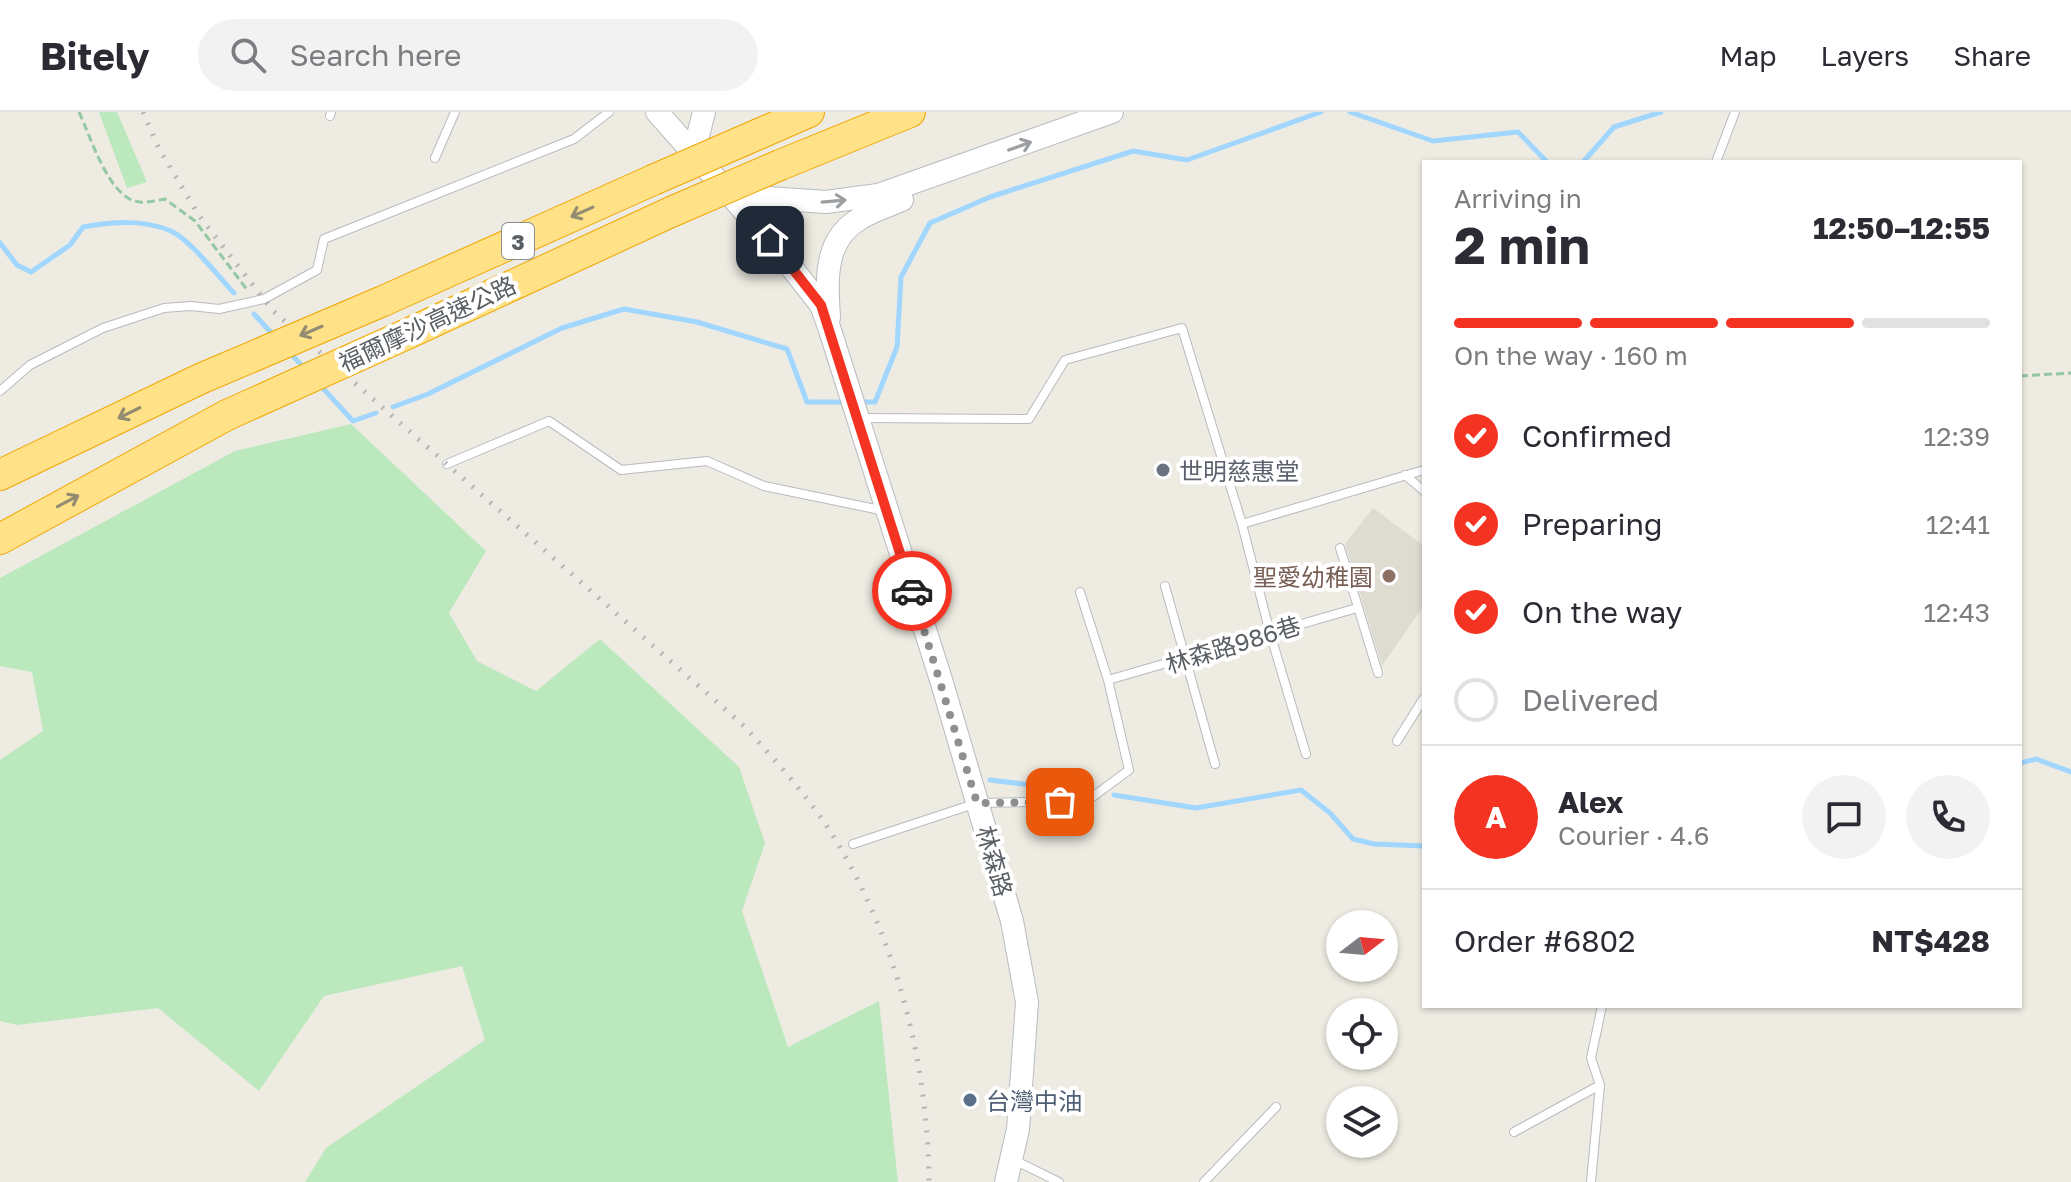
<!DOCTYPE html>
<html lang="en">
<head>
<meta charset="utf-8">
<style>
  :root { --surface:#fff; --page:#f2f2f3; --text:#2b2b33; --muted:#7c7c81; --line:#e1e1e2; --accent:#f43322 }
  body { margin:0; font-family:"Golos Text","Noto Sans TC",sans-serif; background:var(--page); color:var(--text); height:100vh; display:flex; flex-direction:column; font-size:30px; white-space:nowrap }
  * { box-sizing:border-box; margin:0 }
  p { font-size:26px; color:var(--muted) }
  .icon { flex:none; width:44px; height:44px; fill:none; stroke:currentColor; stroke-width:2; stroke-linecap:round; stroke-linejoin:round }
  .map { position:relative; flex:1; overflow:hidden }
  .panel { position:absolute; left:1422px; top:48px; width:600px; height:848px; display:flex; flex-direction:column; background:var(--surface); border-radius:0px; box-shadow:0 2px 6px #0004 }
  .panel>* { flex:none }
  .needle { width:52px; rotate:74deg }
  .fabs { position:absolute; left:1326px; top:798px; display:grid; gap:16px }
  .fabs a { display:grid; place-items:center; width:72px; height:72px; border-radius:50%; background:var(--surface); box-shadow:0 2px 6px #0004; font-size:40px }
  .pin { position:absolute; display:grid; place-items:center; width:68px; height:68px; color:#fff; margin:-34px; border-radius:16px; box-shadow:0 4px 12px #0006 }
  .courier { position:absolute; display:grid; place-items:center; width:80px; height:80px; margin:-40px; border:6px solid #f43322; border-radius:50%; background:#fff; color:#222; box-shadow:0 2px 10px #0007 }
  .head em { font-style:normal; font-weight:700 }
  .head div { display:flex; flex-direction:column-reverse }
  .head { display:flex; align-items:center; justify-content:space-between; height:136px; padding:0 32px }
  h1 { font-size:52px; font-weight:700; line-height:60px }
  .bar { display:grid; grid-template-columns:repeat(4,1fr); gap:12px 8px; align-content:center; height:96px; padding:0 32px }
  .bar i { height:10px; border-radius:6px; background:var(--line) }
  .bar .on { background:var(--accent) }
  .bar p { grid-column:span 4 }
  .line { display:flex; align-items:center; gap:20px; padding:0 32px; border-top:2px solid var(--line) }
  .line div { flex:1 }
  .round { display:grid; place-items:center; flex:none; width:84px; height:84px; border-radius:42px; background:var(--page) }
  ol { padding:0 32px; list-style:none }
  li { display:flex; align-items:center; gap:24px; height:88px }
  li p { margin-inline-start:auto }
  li .icon { padding:8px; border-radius:50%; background:var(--accent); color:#fff; stroke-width:4 }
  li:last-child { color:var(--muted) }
  li i { width:44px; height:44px; border:4px solid var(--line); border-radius:50% }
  header { display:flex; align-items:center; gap:48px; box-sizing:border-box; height:112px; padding:0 40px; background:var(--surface); border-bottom:2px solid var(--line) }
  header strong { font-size:38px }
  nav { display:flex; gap:44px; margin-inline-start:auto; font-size:28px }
  .search { width:560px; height:72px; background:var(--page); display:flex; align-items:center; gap:20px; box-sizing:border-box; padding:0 28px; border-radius:44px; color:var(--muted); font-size:30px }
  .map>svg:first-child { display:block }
  .education { fill:#dedbd1 }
  .green { fill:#bce8bd }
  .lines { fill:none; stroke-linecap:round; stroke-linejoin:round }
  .stream { stroke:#a1d6ff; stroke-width:5 }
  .lane-casing { stroke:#b7babf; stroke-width:10 }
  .secondary-casing { stroke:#b8bcc2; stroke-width:24 }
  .highway-casing { stroke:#f0a600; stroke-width:32 }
  .path { stroke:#94c7a3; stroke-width:3; stroke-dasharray:8 4; stroke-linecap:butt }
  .lane { stroke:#fff; stroke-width:8 }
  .secondary { stroke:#fff; stroke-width:22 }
  .highway { stroke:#ffe188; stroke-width:30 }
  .rail { stroke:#b4b5b5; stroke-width:5; stroke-dasharray:2 10; stroke-linecap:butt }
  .highway-bridge-casing { stroke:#f0a600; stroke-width:32; stroke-linecap:butt }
  .highway-bridge { stroke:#ffe188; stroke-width:30 }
  .oneway { stroke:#9c9fa2 }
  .oneway2 { stroke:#948c71 }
  .done { stroke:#8e9090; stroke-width:8; stroke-dasharray:0 14.4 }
  .route { stroke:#f43322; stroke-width:10 }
  .worship-dot { fill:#6b7280; stroke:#fff; stroke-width:3 }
  .education-dot { fill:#8d6e63; stroke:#fff; stroke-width:3 }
  .service-dot { fill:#5c6f8a; stroke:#fff; stroke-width:3 }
  .labels { text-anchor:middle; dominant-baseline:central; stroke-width:8; stroke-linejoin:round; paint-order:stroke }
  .shield { fill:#fff; stroke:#8c8f92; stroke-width:2 }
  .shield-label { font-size:22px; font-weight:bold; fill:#5a5f64 }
  .street-label { font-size:24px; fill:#5a5f64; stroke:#fff }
  .worship-label { font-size:24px; fill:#5b616d; stroke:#fff; text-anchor:start }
  .education-label { font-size:24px; fill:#785e54; stroke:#fff; text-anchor:end }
  .service-label { font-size:24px; fill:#4e5e75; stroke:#fff; text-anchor:start }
</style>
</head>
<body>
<header>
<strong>Bitely</strong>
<div class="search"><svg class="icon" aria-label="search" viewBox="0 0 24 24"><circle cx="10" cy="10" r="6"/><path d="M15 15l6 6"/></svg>Search here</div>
<nav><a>Map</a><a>Layers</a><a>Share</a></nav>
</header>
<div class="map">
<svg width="2071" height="1070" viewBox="0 0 2071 1070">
  <rect width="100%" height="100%" fill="#eeece2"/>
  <path class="education" d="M 1373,396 L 1424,434 L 1424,493 L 1382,554 L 1345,432 Z"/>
  <path class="green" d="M 99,0 L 117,0 L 147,70 L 127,76 Z
    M 351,312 L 486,439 L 449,501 L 477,549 L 536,579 L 600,527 L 739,655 L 765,731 L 742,799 L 788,935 L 879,889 L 898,1070 L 305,1070 L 326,1036 L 485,928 L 462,854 L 324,884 L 259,979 L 158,896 L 17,913 L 0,909 L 0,648 L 43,619 L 32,560 L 0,554 L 0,466 L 235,339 Z"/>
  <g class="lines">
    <path class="stream" d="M 1350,0 L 1433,29 L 1518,20 L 1547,50
      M 1583,50 L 1614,15 L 1661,0
      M 0,131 L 17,153 L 31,160 L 70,133 L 83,115 C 112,110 143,107 171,119 C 189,127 219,165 234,181
      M 254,202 L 275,225
      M 290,241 L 305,257
      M 320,273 L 353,309 L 376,301
      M 860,290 L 875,290 L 897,235 L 901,165 L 930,111 L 990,85 L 1133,39 L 1187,48 L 1321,0
      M 393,295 L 428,282 L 562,216 L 624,197 L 697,210 L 787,237 L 807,290 L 846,290
      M 2020,651 L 2036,647 L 2071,660
      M 990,668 L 1081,679
      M 1114,683 L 1196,696 L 1301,678 L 1330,701 L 1353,727 L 1374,732 L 1424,734"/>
    <g class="lane-casing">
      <path id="lane" d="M 330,4 L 331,0
        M 435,46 L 455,0
        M 1716,50 L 1735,0
        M 0,279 L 30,253 L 103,216 L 164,196 L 191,194 L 219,197 L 264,187 L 317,158 L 324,127 L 574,27 L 609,0
        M 861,306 L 1029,307 L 1065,248 L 1182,216 L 1242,412 L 1270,521 L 1306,642
        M 447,352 L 549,309 L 621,358 L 707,349 L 764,374 L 885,399
        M 1405,363 L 1424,379
        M 1242,412 L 1424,358
        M 1340,436 L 1378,561
        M 1165,474 L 1215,652
        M 1108,568 L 1357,496
        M 1397,629 L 1424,586
        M 853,732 L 977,691 L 1087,689 L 1129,658 L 1108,568 L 1080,480
        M 1514,1020 L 1600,973
        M 1012,1047 L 1059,1070
        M 1204,1070 L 1276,995
        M 1591,1070 L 1600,973 L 1591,946 L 1602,894"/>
    </g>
    <g class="secondary-casing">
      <path id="secondary" d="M 657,0 L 770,128 L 821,193 L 829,215 L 942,571 L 1012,809 L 1027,890 L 1018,1017 L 1006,1070
        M 693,43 L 704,0
        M 728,83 L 826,90 L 878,83 L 1112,0
        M 829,206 C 827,168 823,127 861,106 C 874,98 888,94 902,88"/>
    </g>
    <g class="highway-casing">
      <path id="highway" d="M 761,21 L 809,0
        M 780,53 L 910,0
        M 383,189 L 653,68
        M 407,222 L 671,100
        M 0,363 L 200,267
        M 0,427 L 227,303"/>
    </g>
    <path class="path" d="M 79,0 C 91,25 109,88 140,90 C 148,91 158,88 165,87 L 195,109 L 248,179
      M 2020,264 L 2071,261"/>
    <use href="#lane" class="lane"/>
    <use href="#secondary" class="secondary"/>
    <use href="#highway" class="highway"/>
    <path class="rail" d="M 143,0 L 159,37 L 200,105 L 273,199 L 744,614 C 775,648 807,683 832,722 C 896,825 928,950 929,1070"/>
    <g class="highway-bridge-casing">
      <path id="highway-bridge" d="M 653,68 L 761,21
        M 671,100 L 780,53
        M 200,267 L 383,189
        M 227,303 L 407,222"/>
    </g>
    <use href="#highway-bridge" class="highway-bridge"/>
  </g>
  <defs><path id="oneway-shaft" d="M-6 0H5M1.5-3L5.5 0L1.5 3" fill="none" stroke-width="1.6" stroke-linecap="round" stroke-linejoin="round" transform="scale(2)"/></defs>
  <g class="oneway">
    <use href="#oneway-shaft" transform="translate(1020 34) rotate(-20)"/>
    <use href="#oneway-shaft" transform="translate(834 89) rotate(-5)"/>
  </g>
  <g class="oneway2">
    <use href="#oneway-shaft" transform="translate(582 100) rotate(156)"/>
    <use href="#oneway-shaft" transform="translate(311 219) rotate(157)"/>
    <use href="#oneway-shaft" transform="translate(129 301) rotate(154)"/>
    <use href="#oneway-shaft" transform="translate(68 389) rotate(-28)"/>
  </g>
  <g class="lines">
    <path class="done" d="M 912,479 L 977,691 L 1060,690"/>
    <path class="route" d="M 770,128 L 821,193 L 912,479"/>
  </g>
  <circle class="worship-dot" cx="1163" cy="358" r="8"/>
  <circle class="education-dot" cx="1389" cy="464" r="8"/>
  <circle class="service-dot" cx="970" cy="988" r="8"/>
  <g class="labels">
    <rect class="shield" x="502" y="111" width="32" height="36" rx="6"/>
    <g class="shield-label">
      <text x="518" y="129">3</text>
    </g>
    <g class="street-label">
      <text transform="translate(427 211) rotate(-25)">福爾摩沙高速公路</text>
      <text transform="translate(1233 532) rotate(-17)">林森路986巷</text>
      <text transform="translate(995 749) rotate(74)">林森路</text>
    </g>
    <g class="worship-label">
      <text x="1179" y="358">世明慈惠堂</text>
    </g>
    <g class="education-label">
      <text x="1373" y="464">聖愛幼稚園</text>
    </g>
    <g class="service-label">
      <text x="986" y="988">台灣中油</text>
    </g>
  </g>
</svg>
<div class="fabs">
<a><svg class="needle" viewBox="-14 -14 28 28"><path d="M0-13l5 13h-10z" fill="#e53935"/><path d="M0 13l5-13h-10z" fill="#7c7c81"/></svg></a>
<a><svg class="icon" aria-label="locate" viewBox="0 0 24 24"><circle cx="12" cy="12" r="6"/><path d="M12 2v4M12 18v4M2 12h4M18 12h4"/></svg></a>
<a><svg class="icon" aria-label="layers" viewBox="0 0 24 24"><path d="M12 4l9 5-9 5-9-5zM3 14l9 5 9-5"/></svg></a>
</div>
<div class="pin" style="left:1060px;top:690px;background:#ea580c"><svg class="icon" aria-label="bag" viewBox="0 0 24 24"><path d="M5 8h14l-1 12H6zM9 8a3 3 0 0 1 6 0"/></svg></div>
<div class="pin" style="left:770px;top:128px;background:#1f2937"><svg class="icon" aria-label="home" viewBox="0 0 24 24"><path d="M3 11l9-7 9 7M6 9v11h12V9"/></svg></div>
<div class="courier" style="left:912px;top:479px"><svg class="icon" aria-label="car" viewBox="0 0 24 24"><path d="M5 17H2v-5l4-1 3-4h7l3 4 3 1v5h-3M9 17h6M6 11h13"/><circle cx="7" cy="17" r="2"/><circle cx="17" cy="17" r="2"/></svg></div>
<section class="panel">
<div class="head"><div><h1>2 min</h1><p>Arriving in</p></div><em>12:50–12:55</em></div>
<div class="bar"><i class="on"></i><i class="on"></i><i class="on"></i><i></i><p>On the way · 160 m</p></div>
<ol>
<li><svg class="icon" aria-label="check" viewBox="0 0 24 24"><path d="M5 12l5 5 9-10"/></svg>Confirmed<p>12:39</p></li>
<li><svg class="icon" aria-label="check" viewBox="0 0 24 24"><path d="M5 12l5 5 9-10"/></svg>Preparing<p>12:41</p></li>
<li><svg class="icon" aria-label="check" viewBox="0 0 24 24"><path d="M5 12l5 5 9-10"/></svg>On the way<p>12:43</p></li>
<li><i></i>Delivered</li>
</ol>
<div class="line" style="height:144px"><b class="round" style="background:var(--accent);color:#fff">A</b><div><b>Alex</b><p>Courier · 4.6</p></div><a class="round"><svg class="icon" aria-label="chat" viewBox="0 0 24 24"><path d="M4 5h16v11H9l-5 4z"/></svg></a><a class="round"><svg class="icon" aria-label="phone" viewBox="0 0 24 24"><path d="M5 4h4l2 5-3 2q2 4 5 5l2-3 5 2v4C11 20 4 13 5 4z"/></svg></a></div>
<div class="line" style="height:104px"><div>Order #6802</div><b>NT$428</b></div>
</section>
</div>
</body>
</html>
